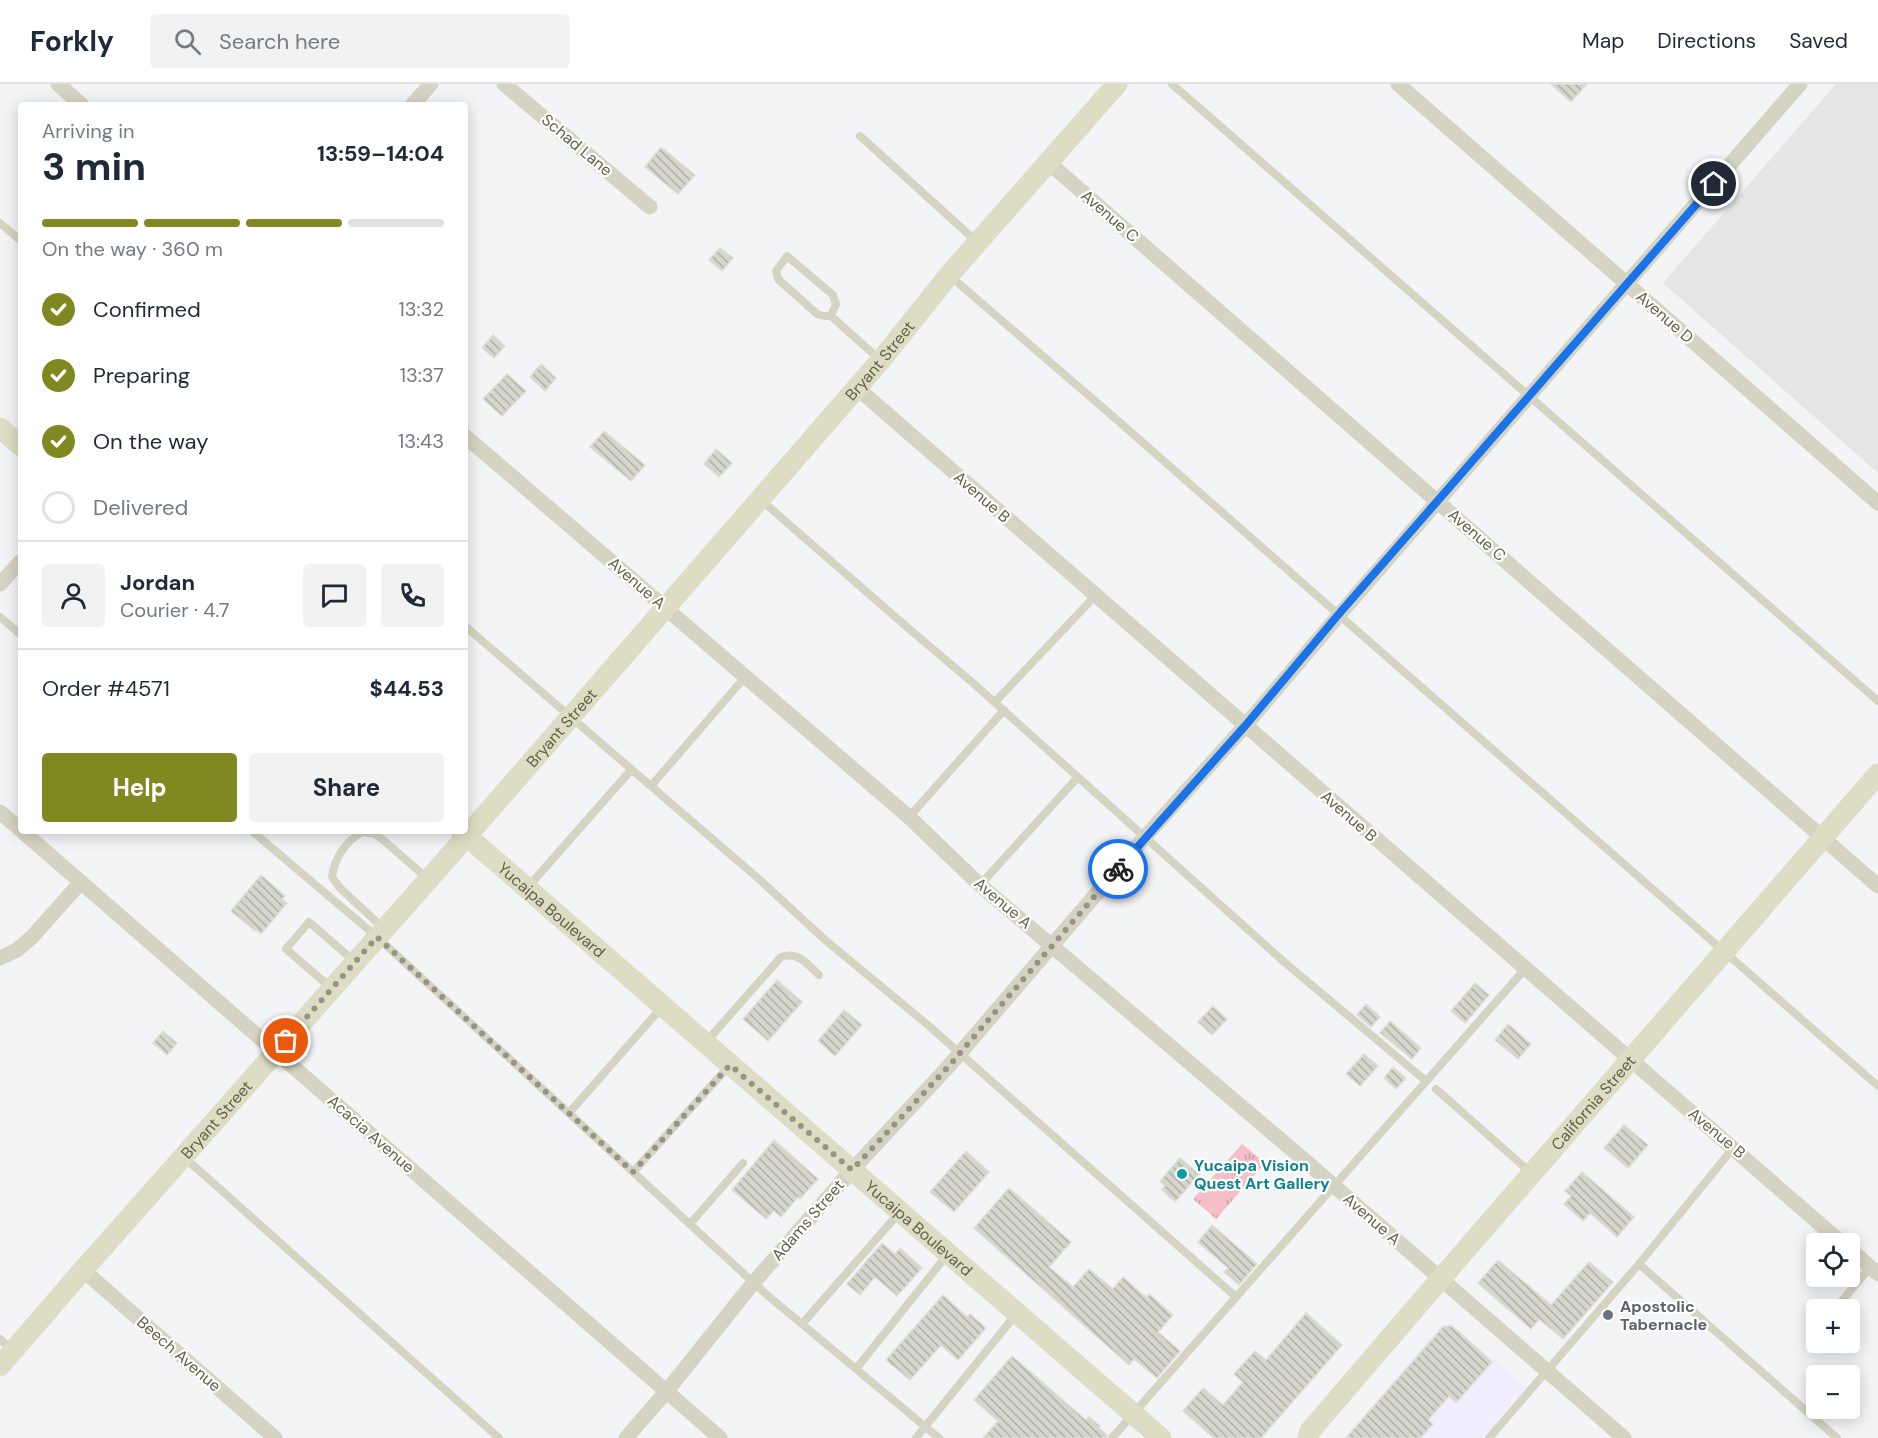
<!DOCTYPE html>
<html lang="en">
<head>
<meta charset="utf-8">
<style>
  :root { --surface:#fff; --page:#f2f2f3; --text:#1f2937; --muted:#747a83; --line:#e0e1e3; --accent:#818821 }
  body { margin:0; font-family:"DM Sans",sans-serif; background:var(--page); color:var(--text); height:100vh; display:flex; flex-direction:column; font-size:22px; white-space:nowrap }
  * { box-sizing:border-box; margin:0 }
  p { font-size:20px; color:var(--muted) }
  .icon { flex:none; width:33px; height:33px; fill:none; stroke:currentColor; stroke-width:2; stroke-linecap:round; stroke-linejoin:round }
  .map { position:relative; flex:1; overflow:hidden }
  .details { position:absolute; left:18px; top:18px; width:450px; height:732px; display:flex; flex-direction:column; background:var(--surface); border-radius:6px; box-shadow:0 3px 15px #0003 }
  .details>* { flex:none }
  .tools { position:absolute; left:1806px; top:1149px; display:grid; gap:12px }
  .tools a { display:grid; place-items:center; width:54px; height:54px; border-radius:6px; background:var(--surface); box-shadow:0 3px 15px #0003; font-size:30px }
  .pin { position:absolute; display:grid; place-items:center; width:51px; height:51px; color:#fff; margin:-26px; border:3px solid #fff; border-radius:50%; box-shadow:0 2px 6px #0007 }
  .courier { position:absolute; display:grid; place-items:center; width:60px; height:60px; margin:-30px; border:4px solid #1a73e8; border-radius:50%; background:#fff; color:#222; box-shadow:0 2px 8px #0007 }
  .headline em { font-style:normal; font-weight:700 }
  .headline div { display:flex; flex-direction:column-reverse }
  .headline { display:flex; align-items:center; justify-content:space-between; height:102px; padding:0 24px }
  h1 { font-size:39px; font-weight:700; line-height:45px }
  .bar { display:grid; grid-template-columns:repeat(4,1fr); gap:9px 6px; align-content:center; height:72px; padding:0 24px }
  .bar i { height:8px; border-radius:4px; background:var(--line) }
  .bar .on { background:var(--accent) }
  .bar p { grid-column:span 4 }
  .line { display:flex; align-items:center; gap:15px; padding:0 24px; border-top:2px solid var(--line) }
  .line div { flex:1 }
  .round { display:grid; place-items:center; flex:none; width:63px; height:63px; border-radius:6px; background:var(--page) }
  ol { padding:0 24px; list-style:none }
  li { display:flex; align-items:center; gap:18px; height:66px }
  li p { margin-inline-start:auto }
  li .icon { padding:6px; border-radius:50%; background:var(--accent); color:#fff; stroke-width:4 }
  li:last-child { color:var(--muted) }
  li i { width:33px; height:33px; border:3px solid var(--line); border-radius:50% }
  .cta { display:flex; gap:12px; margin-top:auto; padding:12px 24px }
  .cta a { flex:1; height:69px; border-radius:6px; background:var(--accent); color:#fff; font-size:24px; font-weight:700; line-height:69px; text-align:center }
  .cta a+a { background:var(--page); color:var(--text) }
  header { display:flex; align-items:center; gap:36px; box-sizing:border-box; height:84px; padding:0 30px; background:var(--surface); border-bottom:2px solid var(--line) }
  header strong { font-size:28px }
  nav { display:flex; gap:33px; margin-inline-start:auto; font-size:21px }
  .search { width:420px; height:54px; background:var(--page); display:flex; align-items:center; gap:15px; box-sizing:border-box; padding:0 21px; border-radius:6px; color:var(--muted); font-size:22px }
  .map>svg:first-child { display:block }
  .commercial { fill:#f0edfe }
  .education { fill:#e4e5e6 }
  .park { fill:url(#park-tufts) }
  .building { fill:url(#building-back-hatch); stroke:#ddded6; stroke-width:1.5 }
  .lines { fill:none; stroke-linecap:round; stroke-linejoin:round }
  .lane { stroke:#d5d3c2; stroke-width:8 }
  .street { stroke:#d5d3c2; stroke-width:15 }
  .secondary { stroke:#dddcc4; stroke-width:21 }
  .done { stroke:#959485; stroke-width:6; stroke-dasharray:0 10.8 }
  .route { stroke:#1a73e8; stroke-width:8 }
  .culture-dot { fill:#0f9aa8; stroke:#fff; stroke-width:2 }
  .worship-dot { fill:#6b7280; stroke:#fff; stroke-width:2 }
  .labels { text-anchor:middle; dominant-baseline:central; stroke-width:4.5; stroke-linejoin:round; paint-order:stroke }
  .street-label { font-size:16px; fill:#636048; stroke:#fff }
  .culture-label { font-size:16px; font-weight:bold; fill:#0d838f; stroke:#fff; text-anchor:start }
  .worship-label { font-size:16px; font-weight:bold; fill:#5b616d; stroke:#fff; text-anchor:start }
</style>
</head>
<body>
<header>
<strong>Forkly</strong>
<div class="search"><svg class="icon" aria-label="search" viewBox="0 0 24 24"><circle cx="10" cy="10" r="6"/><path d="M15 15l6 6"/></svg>Search here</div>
<nav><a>Map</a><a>Directions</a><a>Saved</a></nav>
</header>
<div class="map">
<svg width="1878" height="1354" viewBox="0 0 1878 1354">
  <defs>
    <pattern id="park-tufts" width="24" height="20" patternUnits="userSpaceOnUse" patternTransform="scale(1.5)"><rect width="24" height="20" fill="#f5bec8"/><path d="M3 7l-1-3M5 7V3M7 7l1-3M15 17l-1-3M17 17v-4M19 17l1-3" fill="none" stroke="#ca9ea4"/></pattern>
    <pattern id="building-back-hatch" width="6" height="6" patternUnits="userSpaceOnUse" patternTransform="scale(1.5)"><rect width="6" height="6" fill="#d5d5cc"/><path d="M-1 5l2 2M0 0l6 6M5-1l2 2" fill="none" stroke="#b0b0a8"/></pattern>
  </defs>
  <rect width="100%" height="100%" fill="#f2f4f5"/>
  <path class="commercial" d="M 1452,1240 L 1525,1304 L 1482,1354 L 1344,1354 L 1442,1241 Z"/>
  <path class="education" d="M 1836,0 L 1878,0 L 1878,389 L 1663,199 Z"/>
  <path class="park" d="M 1242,1060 L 1265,1079 L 1216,1135 L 1193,1115 Z"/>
  <path class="building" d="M 1551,0 L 1587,0 L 1571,18 Z
    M 661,63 L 695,91 L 678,110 L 645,83 Z
    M 720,164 L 733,174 L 722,187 L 709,176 Z
    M 493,251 L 505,262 L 494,274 L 482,264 Z
    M 541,280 L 556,294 L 545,307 L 530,293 Z
    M 507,290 L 526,307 L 502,332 L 483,315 Z
    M 604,347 L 645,381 L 631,397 L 590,363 Z
    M 716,365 L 732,379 L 719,393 L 704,380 Z
    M 261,791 L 285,812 L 282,815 L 287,819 L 261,850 L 256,846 L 255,847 L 231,827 Z
    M 777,896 L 802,918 L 768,957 L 743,935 Z
    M 1475,899 L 1489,911 L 1465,939 L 1451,927 Z
    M 1366,920 L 1380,933 L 1371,943 L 1357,931 Z
    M 1213,922 L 1227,935 L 1212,951 L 1198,938 Z
    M 844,926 L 862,941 L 835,972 L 818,957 Z
    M 1390,937 L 1421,964 L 1412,975 L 1380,949 Z
    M 1508,940 L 1531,960 L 1518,975 L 1495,956 Z
    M 163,947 L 177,959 L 167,971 L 153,959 Z
    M 1364,970 L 1378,982 L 1360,1002 L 1346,990 Z
    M 1393,983 L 1406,994 L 1396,1005 L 1384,994 Z
    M 1624,1041 L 1648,1061 L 1628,1084 L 1604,1064 Z
    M 774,1056 L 818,1095 L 800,1115 L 798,1113 L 781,1133 L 774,1127 L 766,1135 L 732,1106 Z
    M 966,1067 L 989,1088 L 954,1128 L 930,1108 Z
    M 1180,1074 L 1199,1090 L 1175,1118 L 1162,1106 L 1165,1102 L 1160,1097 Z
    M 1582,1088 L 1634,1133 L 1617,1153 L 1590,1129 L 1583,1137 L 1564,1120 L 1571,1112 L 1565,1107 Z
    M 1009,1104 L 1071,1158 L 1049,1183 L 1073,1203 L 1089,1185 L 1113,1205 L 1123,1193 L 1147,1214 L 1149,1210 L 1173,1231 L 1158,1248 L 1180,1267 L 1157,1294 L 1134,1275 L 1129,1281 L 974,1144 Z
    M 1212,1141 L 1257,1180 L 1239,1201 L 1224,1188 L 1228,1184 L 1198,1158 Z
    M 882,1159 L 895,1170 L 900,1164 L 922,1184 L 897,1212 L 875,1193 L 860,1211 L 847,1200 Z
    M 1498,1176 L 1551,1221 L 1589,1178 L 1613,1198 L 1563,1255 L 1539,1235 L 1531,1245 L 1478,1199 Z
    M 943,1211 L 967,1233 L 970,1230 L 986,1244 L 958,1276 L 941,1261 L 910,1296 L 886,1276 Z
    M 1306,1229 L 1342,1261 L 1261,1354 L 1214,1354 L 1183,1327 L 1203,1304 L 1223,1321 L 1243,1298 L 1234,1290 L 1255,1267 L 1266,1276 Z
    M 1452,1242 L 1492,1278 L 1456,1319 L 1449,1312 L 1428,1336 L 1433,1340 L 1420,1354 L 1346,1354 L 1443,1243 Z
    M 1012,1272 L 1086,1336 L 1089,1333 L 1100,1342 L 1099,1344 L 1107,1351 L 1106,1354 L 983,1354 L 998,1337 L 974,1316 Z"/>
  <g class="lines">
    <path class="lane" d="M 1172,0 L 1878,617
      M 860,52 L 976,157
      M 0,139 L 21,157
      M 950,192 L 1116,335 L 1339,531 L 1878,1002
      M 831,232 L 836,220 L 833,211 L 787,172 L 776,187 L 778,195 L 817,230 L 824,232 L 831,232 L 879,275
      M 761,416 L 908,544 L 973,599 L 1283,877 L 1426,997
      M 0,533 L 21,551
      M 465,542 L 760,796 L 824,855 L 929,942 L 1236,1213
      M 995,618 L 1096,511
      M 651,702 L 745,593
      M 909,733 L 1004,626
      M 252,747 L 377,853 L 767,1211 L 939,1354
      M 980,801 L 1078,693
      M 528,803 L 631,686
      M 383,844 L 340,804 L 332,793 C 334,775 346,756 363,748 L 375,750 L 383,756 L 427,794
      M 330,903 L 286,865 L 309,838 L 354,877
      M 706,958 L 781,873 C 799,867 807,880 819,891
      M 1436,1005 L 1530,1088
      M 569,1029 L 662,923
      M 184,1073 L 499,1354
      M 633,1088 L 729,982
      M 690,1140 L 743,1079
      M 1639,1180 L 1734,1063
      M 1834,1226 L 1870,1184
      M 802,1240 L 899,1129
      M 1813,1250 L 1816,1246
      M 0,1255 L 12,1266
      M 856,1285 L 947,1171
      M 916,1354 L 1017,1229
      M 1112,1354 L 1525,885
      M 1489,1354 L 1639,1180 L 1837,1354"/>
    <path class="street" d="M 58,0 L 82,21
      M 504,0 L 650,123
      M 1398,0 L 1878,419
      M 412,21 L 431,0
      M 1048,78 L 1878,802
      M 856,303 L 1843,1160
      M 465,352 L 909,733 L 980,801 L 1302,1074 L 1624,1354
      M 0,500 L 21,477
      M 0,728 L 21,746
      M 22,747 L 720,1354
      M 0,874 L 17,866 L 32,853 L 81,798
      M 1850,1165 L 1878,1190
      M 83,1186 L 275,1354
      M 626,1354 L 666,1308 L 754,1198 L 852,1086 L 948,983 L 1145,753 L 1245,642 L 1339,531 L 1800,0"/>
    <g class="secondary">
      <path d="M 0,344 L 21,362"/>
      <path id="s1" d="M 461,747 L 1161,1354"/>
      <path id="s2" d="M 0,1282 L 83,1186 L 467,752 L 881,276 L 949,191 L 1117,0"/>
      <path id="s3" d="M 1308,1354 L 1310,1347 C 1498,1127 1688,909 1878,690"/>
    </g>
  </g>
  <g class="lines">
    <path class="done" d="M 286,957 L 377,853 L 633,1088 L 730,981 L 852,1086 L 948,983 L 1118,785"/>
    <path class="route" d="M 1118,785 L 1245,642 L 1338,531 L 1714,100"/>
  </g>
  <circle class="culture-dot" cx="1182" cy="1090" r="6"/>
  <circle class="worship-dot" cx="1608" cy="1231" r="6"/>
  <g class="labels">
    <g class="street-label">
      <text transform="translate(577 61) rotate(40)">Schad Lane</text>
      <text transform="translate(1110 132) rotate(41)">Avenue C</text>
      <text transform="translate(1665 233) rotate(41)">Avenue D</text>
      <text stroke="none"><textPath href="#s2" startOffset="1336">Bryant Street</textPath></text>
      <text transform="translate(982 413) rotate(41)">Avenue B</text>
      <text transform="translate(1477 451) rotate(41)">Avenue C</text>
      <text transform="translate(637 499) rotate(41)">Avenue A</text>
      <text stroke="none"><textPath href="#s2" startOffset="850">Bryant Street</textPath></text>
      <text transform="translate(1349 732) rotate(41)">Avenue B</text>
      <text transform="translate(1003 819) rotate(40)">Avenue A</text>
      <text stroke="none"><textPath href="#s1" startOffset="120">Yucaipa Boulevard</textPath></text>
      <text stroke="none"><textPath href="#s3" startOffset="441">California Street</textPath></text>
      <text stroke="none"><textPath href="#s2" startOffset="328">Bryant Street</textPath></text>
      <text transform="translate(1717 1049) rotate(40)">Avenue B</text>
      <text transform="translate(371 1050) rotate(41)">Acacia Avenue</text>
      <text transform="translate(1372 1135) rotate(41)">Avenue A</text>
      <text transform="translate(808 1136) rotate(-49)">Adams Street</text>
      <text stroke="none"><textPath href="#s1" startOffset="606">Yucaipa Boulevard</textPath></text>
      <text transform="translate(179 1270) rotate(41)">Beech Avenue</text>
    </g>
    <g class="culture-label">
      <text x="1194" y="1081">Yucaipa Vision<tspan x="1194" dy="18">Quest Art Gallery</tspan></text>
    </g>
    <g class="worship-label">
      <text x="1620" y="1222">Apostolic<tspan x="1620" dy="18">Tabernacle</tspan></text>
    </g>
  </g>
</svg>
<div class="tools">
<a><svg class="icon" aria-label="locate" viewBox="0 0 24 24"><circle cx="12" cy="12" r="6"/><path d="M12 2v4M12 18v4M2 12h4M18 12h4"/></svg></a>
<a>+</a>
<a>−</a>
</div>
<div class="pin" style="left:286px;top:957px;background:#ea580c"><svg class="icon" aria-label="bag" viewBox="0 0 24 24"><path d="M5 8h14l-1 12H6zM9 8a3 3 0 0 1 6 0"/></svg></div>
<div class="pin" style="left:1714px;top:100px;background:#1f2937"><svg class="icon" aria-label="home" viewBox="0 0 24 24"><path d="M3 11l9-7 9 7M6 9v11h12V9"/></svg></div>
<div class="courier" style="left:1118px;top:785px"><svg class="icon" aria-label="bike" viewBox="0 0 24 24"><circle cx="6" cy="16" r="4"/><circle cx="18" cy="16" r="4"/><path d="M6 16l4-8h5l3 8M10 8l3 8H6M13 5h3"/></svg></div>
<section class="details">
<div class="headline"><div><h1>3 min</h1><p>Arriving in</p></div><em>13:59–14:04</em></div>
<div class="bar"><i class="on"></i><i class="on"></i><i class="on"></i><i></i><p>On the way · 360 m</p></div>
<ol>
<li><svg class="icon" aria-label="check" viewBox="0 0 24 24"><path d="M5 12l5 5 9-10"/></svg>Confirmed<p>13:32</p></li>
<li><svg class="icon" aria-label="check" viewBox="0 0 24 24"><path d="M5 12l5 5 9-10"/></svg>Preparing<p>13:37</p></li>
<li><svg class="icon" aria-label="check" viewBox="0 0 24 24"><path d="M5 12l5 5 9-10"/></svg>On the way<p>13:43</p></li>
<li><i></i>Delivered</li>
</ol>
<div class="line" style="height:108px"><a class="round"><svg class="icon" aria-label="person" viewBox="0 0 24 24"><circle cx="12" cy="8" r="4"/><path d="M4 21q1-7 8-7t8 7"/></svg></a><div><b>Jordan</b><p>Courier · 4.7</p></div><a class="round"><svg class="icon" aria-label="chat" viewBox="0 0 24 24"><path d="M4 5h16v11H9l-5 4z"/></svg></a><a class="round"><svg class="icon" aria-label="phone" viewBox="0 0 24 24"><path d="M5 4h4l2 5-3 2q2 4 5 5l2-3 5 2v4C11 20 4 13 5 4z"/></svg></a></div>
<div class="line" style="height:78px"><div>Order #4571</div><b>$44.53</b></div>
<div class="cta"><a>Help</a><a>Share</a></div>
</section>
</div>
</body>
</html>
